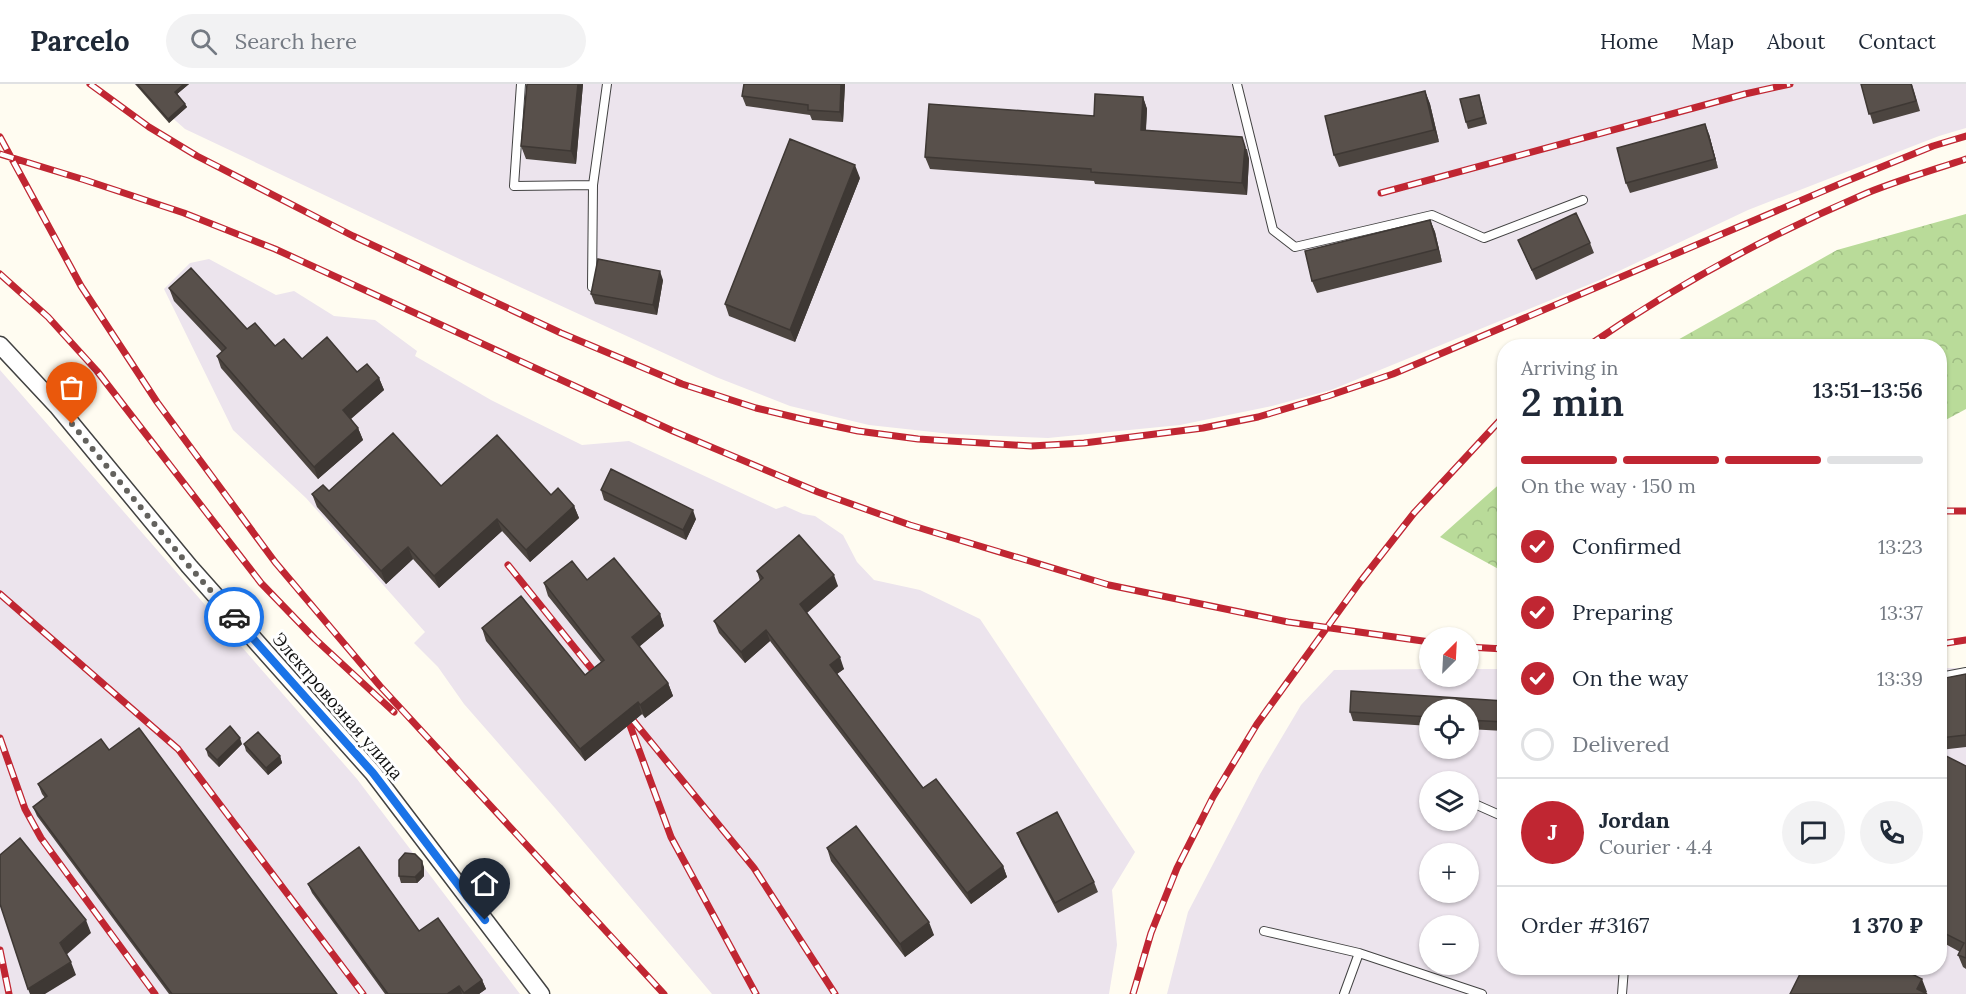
<!DOCTYPE html>
<html lang="en">
<head>
<meta charset="utf-8">
<style>
  :root { --surface:#fff; --page:#f2f2f3; --text:#1f2937; --muted:#747a83; --line:#e0e1e3; --accent:#c02632 }
  body { margin:0; font-family:Lora,serif; background:var(--page); color:var(--text); height:100vh; display:flex; flex-direction:column; font-size:22px; white-space:nowrap }
  * { box-sizing:border-box; margin:0 }
  p { font-size:20px; color:var(--muted) }
  .icon { flex:none; width:33px; height:33px; fill:none; stroke:currentColor; stroke-width:2; stroke-linecap:round; stroke-linejoin:round }
  .map { position:relative; flex:1; overflow:hidden }
  .details { position:absolute; left:1497px; top:255px; width:450px; height:636px; display:flex; flex-direction:column; background:var(--surface); border-radius:24px; box-shadow:0 2px 4px #0004 }
  .details>* { flex:none }
  .needle { width:39px; rotate:24deg }
  .tools { position:absolute; left:1419px; top:543px; display:grid; gap:12px }
  .tools a { display:grid; place-items:center; width:60px; height:60px; border-radius:50%; background:var(--surface); box-shadow:0 2px 4px #0004; font-size:30px }
  .pin { position:absolute; display:grid; place-items:center; width:51px; height:51px; color:#fff; margin:-62px -26px; border-radius:50% 50% 50% 0; rotate:-45deg; box-shadow:0 0 6px #0007 }
  .pin .icon { rotate:45deg }
  .courier { position:absolute; display:grid; place-items:center; width:60px; height:60px; margin:-30px; border:4px solid #1a73e8; border-radius:50%; background:#fff; color:#222; box-shadow:0 2px 8px #0007 }
  .summary em { font-style:normal; font-weight:600 }
  .summary div { display:flex; flex-direction:column-reverse }
  .summary { display:flex; align-items:center; justify-content:space-between; height:102px; padding:0 24px }
  h1 { font-size:39px; font-weight:600; line-height:45px }
  .bar { display:grid; grid-template-columns:repeat(4,1fr); gap:9px 6px; align-content:center; height:72px; padding:0 24px }
  .bar i { height:8px; border-radius:4px; background:var(--line) }
  .bar .selected { background:var(--accent) }
  .bar p { grid-column:span 4 }
  .line { display:flex; align-items:center; gap:15px; padding:0 24px; border-top:2px solid var(--line) }
  .line div { flex:1 }
  .round { display:grid; place-items:center; flex:none; width:63px; height:63px; border-radius:32px; background:var(--page) }
  ol { padding:0 24px; list-style:none }
  li { display:flex; align-items:center; gap:18px; height:66px }
  li p { margin-inline-start:auto }
  li .icon { padding:6px; border-radius:50%; background:var(--accent); color:#fff; stroke-width:4 }
  li:last-child { color:var(--muted) }
  li i { width:33px; height:33px; border:3px solid var(--line); border-radius:50% }
  header { display:flex; align-items:center; gap:36px; box-sizing:border-box; height:84px; padding:0 30px; background:var(--surface); border-bottom:2px solid var(--line) }
  header strong { font-size:28px }
  nav { display:flex; gap:33px; margin-inline-start:auto; font-size:21px }
  .search { width:420px; height:54px; background:var(--page); display:flex; align-items:center; gap:15px; box-sizing:border-box; padding:0 21px; border-radius:33px; color:var(--muted); font-size:22px }
  .map>svg:first-child { display:block }
  .industrial { fill:#ece4ed; fill-rule:evenodd }
  .forest { fill:url(#forest-crowns) }
  .lines { fill:none; stroke-linecap:round; stroke-linejoin:round }
  .lane-casing { stroke:#424242; stroke-width:10 }
  .street-casing { stroke:#424242; stroke-width:19 }
  .lane { stroke:#fff; stroke-width:8 }
  .street { stroke:#fff; stroke-width:16 }
  .rail-casing { stroke:#c02632; stroke-width:7 }
  .rail { stroke:#fff; stroke-width:4.5; stroke-dasharray:14; stroke-linecap:butt }
  .wall { fill:#4c4540 }
  .shaded-wall { fill:#3e3834 }
  .building { fill:#58504b; stroke:#3e3834; stroke-width:1.5 }
  .done { stroke:#63625e; stroke-width:6; stroke-dasharray:0 10.8 }
  .route { stroke:#1a73e8; stroke-width:8 }
  .labels { text-anchor:middle; dominant-baseline:central; stroke-width:6; stroke-linejoin:round; paint-order:stroke }
  .street-label { font-size:18px; fill:#0f0f0f; stroke:#fff }
</style>
</head>
<body>
<header>
<strong>Parcelo</strong>
<div class="search"><svg class="icon" aria-label="search" viewBox="0 0 24 24"><circle cx="10" cy="10" r="6"/><path d="M15 15l6 6"/></svg>Search here</div>
<nav><a>Home</a><a>Map</a><a>About</a><a>Contact</a></nav>
</header>
<div class="map">
<svg width="1966" height="910" viewBox="0 0 1966 910">
  <defs>
    <pattern id="forest-crowns" width="20" height="18" patternUnits="userSpaceOnUse" patternTransform="scale(1.5)"><rect width="20" height="18" fill="#b9db99"/><path d="M2 6a3 3 0 1 1 6 0M12 15a3 3 0 1 1 6 0" fill="none" stroke="#9ebb83"/></pattern>
  </defs>
  <rect width="100%" height="100%" fill="#fffcf1"/>
  <path class="industrial" d="M 134,0 L 1966,0 L 1966,44 L 1939,52 L 1748,126 L 1600,196 L 1331,306 L 1272,322 L 1180,341 L 1048,354 L 951,350 L 869,341 L 790,322 L 716,293 L 468,179 L 185,45 Z
    M 209,175 L 276,211 L 294,207 L 334,232 L 375,236 L 417,267 L 415,272 L 491,316 L 582,361 L 629,357 L 776,425 L 785,422 L 803,430 L 815,432 L 843,451 L 857,478 L 874,496 L 920,506 L 980,535 L 1135,768 L 1112,806 L 1117,861 L 1109,910 L 712,910 L 555,724 L 464,620 L 438,583 L 414,559 L 425,548 L 306,414 L 233,346 L 164,205 L 190,179 Z
    M 0,286 L 357,695 L 520,910 L 0,910 Z
    M 1940,584 L 1966,584 L 1966,910 L 1167,910 L 1188,828 L 1260,690 L 1301,621 L 1334,586 L 1429,585 L 1430,592 L 1468,592 L 1469,585 L 1504,585 L 1504,884 L 1940,884 ZM 1430,626 L 1468,626 L 1468,664 L 1430,664 ZM 1430,698 L 1468,698 L 1468,736 L 1430,736 ZM 1430,770 L 1468,770 L 1468,808 L 1430,808 ZM 1430,842 L 1468,842 L 1468,880 L 1430,880 Z"/>
  <path class="forest" d="M 1966,130 L 1966,325 L 1940,339 L 1940,262 L 1667,262 L 1837,166 Z
    M 1504,396 L 1504,488 L 1440,453 Z"/>
  <g class="lines">
    <g class="lane-casing">
      <path id="lane" d="M 521,0 L 514,102 L 593,101
        M 1237,0 L 1273,146 L 1295,163 L 1432,131 L 1484,154 L 1583,116
        M 592,203 L 593,101 L 607,0
        M 1940,593 L 1966,588
        M 1468,717 L 1504,733
        M 1264,847 L 1359,869
        M 1344,910 L 1359,869 L 1482,910
        M 1622,910 L 1624,884"/>
    </g>
    <g class="street-casing">
      <path id="street" d="M 0,261 L 57,322 L 189,482 L 373,689 L 541,910"/>
    </g>
    <use href="#lane" class="lane"/>
    <use href="#street" class="street"/>
    <g class="rail-casing">
      <path id="rail" d="M 90,0 L 149,43 L 197,72 L 353,152 L 561,249 L 682,300 L 756,324 L 806,336 L 858,347 L 918,355 L 1031,362 L 1084,359 L 1203,344 L 1258,333 L 1328,312 L 1393,290 L 1842,99 L 1933,62 L 1966,52
        M 0,53 L 81,202 L 157,318 L 275,478 L 380,602 L 664,910
        M 0,70 L 85,96 L 184,129 L 275,165 L 673,347 L 818,408 L 910,441 L 1109,501 L 1288,538 L 1430,558
        M 1381,109 L 1745,10 L 1790,0
        M 0,190 L 48,233 L 97,287 L 261,499 L 315,555 L 394,628
        M 1588,262 C 1676,201 1769,151 1867,109 C 1899,96 1933,86 1966,75
        M 1940,427 L 1966,427
        M 508,481 L 603,599
        M 0,510 L 178,665 L 363,910
        M 1940,560 L 1966,556
        M 1468,563 L 1504,565
        M 624,625 L 671,753 L 756,910
        M 632,635 L 754,784 L 835,910
        M 0,654 L 25,725 L 41,754 L 155,910
        M 0,866 L 9,910
        M 1133,910 L 1151,849 L 1177,784 L 1213,713 L 1257,640 L 1360,498 L 1414,429 L 1504,332"/>
    </g>
    <use href="#rail" class="rail"/>
  </g>
  <path class="wall" d="M 135,0 L 189,0 L 177,10 L 187,23 L 169,39 Z
    M 527,0 L 583,0 L 576,80 L 526,75 L 521,62 Z
    M 744,0 L 845,0 L 843,38 L 812,36 L 810,31 L 746,22 L 742,12 Z
    M 1861,0 L 1912,0 L 1920,27 L 1873,40 Z
    M 1425,7 L 1430,20 L 1439,58 L 1339,83 L 1334,71 Z
    M 1143,13 L 1147,25 L 1146,46 L 1247,65 L 1249,75 L 1247,111 L 1095,100 L 1094,97 L 930,85 L 925,73 L 1094,32 Z
    M 1481,17 L 1487,40 L 1468,45 L 1466,38 Z
    M 1709,50 L 1718,84 L 1630,109 L 1626,99 Z
    M 860,94 L 795,258 L 729,232 L 725,220 Z
    M 1430,136 L 1435,148 L 1442,178 L 1317,209 L 1312,197 Z
    M 1518,156 L 1590,159 L 1594,169 L 1536,196 Z
    M 663,196 L 657,231 L 595,220 L 591,210 Z
    M 169,204 L 247,245 L 275,262 L 302,275 L 379,294 L 384,306 L 351,335 L 358,344 L 363,356 L 318,395 L 221,284 L 217,272 L 222,268 L 174,217 Z
    M 441,402 L 551,411 L 574,422 L 579,434 L 530,478 L 502,447 L 439,504 L 413,475 L 386,500 L 317,423 L 312,410 Z
    M 601,406 L 696,435 L 686,456 L 604,416 Z
    M 757,487 L 838,502 L 807,529 L 844,585 L 837,590 L 923,704 L 1003,782 L 1007,793 L 971,820 L 770,557 L 745,579 L 719,549 L 714,537 L 760,497 Z
    M 587,496 L 660,530 L 664,542 L 639,563 L 668,599 L 673,612 L 645,634 L 642,630 L 585,677 L 486,557 L 482,544 L 585,591 L 601,578 L 548,512 L 544,499 Z
    M 1966,590 L 1966,663 L 1940,666 L 1940,595 Z
    M 1504,617 L 1504,647 L 1468,645 L 1468,626 L 1430,626 L 1430,642 L 1353,637 L 1350,628 Z
    M 242,660 L 219,683 L 208,672 L 206,665 Z
    M 244,660 L 280,672 L 282,679 L 268,691 L 246,667 Z
    M 109,666 L 337,910 L 169,910 L 37,732 L 33,723 L 45,714 L 42,710 L 38,700 Z
    M 1940,669 L 1966,682 L 1966,885 L 1963,883 L 1958,871 L 1960,868 L 1940,857 Z
    M 1017,749 L 1094,798 L 1098,808 L 1058,829 L 1021,759 Z
    M 827,764 L 934,851 L 905,873 L 831,777 Z
    M 424,783 L 424,792 L 417,799 L 401,799 L 399,792 Z
    M 308,800 L 419,847 L 482,896 L 486,905 L 479,910 L 385,910 L 312,809 Z"/>
  <path class="shaded-wall" d="M 184,0 L 189,0 L 176,11 L 175,8 Z
    M 578,0 L 583,0 L 576,80 L 571,67 Z
    M 841,0 L 845,0 L 843,38 L 840,28 Z
    M 1425,7 L 1430,20 L 1439,58 L 1434,46 Z
    M 1143,13 L 1147,25 L 1145,58 L 1141,46 Z
    M 185,20 L 187,23 L 169,39 L 168,35 Z
    M 1705,40 L 1709,50 L 1718,84 L 1715,75 Z
    M 1242,53 L 1249,75 L 1247,111 L 1242,99 Z
    M 855,81 L 860,94 L 795,258 L 790,246 Z
    M 1430,136 L 1435,148 L 1442,178 L 1438,165 Z
    M 660,187 L 663,196 L 657,231 L 653,221 Z
    M 379,294 L 384,306 L 347,338 L 343,326 Z
    M 358,344 L 363,356 L 318,395 L 314,383 Z
    M 574,422 L 579,434 L 530,478 L 526,466 Z
    M 693,426 L 696,435 L 686,456 L 683,446 Z
    M 497,435 L 502,447 L 439,504 L 434,492 Z
    M 408,463 L 413,475 L 386,500 L 381,487 Z
    M 834,491 L 838,502 L 804,531 L 800,520 Z
    M 660,530 L 664,542 L 636,565 L 632,553 Z
    M 766,546 L 770,557 L 745,579 L 741,568 Z
    M 840,573 L 844,585 L 834,592 L 830,581 Z
    M 668,599 L 673,612 L 645,634 L 640,621 Z
    M 638,618 L 642,630 L 585,677 L 580,665 Z
    M 240,654 L 242,660 L 219,683 L 217,676 Z
    M 280,672 L 282,679 L 268,691 L 266,684 Z
    M 422,777 L 424,783 L 424,792 L 417,799 L 415,793 Z
    M 1003,782 L 1007,793 L 971,820 L 967,809 Z
    M 86,836 L 91,849 L 65,872 L 60,859 Z
    M 929,838 L 934,851 L 905,873 L 900,860 Z
    M 71,878 L 76,891 L 45,910 L 30,910 L 28,905 Z
    M 1922,895 L 1927,908 L 1925,910 L 1917,905 Z
    M 482,896 L 486,905 L 479,910 L 464,910 L 464,909 Z
    M 459,902 L 462,910 L 447,910 Z"/>
  <path class="building" d="M 137,0 L 184,0 L 175,8 L 185,20 L 168,35 Z
    M 527,0 L 578,0 L 571,67 L 521,62 Z
    M 744,0 L 841,0 L 840,28 L 808,26 L 808,21 L 742,12 Z
    M 1861,0 L 1911,0 L 1916,17 L 1869,30 Z
    M 1425,7 L 1434,46 L 1334,71 L 1325,32 Z
    M 1095,10 L 1143,13 L 1141,46 L 1242,53 L 1245,63 L 1242,99 L 1091,88 L 1091,85 L 925,73 L 929,20 L 1094,32 Z
    M 1479,11 L 1484,33 L 1466,38 L 1460,15 Z
    M 1705,40 L 1715,75 L 1626,99 L 1617,64 Z
    M 790,55 L 855,81 L 790,246 L 725,220 Z
    M 1576,129 L 1590,159 L 1532,186 L 1518,156 Z
    M 1430,136 L 1438,165 L 1312,197 L 1305,167 Z
    M 598,175 L 660,187 L 653,221 L 591,210 Z
    M 191,184 L 247,245 L 255,239 L 275,262 L 284,255 L 302,275 L 327,253 L 357,288 L 367,280 L 379,294 L 343,326 L 358,344 L 314,383 L 217,272 L 226,264 L 169,204 Z
    M 393,349 L 441,402 L 497,351 L 551,411 L 558,404 L 574,422 L 526,466 L 497,435 L 434,492 L 408,463 L 381,487 L 312,410 L 323,401 L 329,407 Z
    M 611,385 L 693,426 L 683,446 L 601,406 Z
    M 799,451 L 834,491 L 800,520 L 840,573 L 830,581 L 923,704 L 936,695 L 1003,782 L 967,809 L 766,546 L 741,568 L 714,537 L 763,494 L 757,487 Z
    M 614,474 L 660,530 L 632,553 L 668,599 L 640,621 L 638,618 L 580,665 L 482,544 L 521,512 L 585,591 L 604,576 L 544,499 L 572,477 L 587,496 Z
    M 1966,590 L 1966,651 L 1940,654 L 1940,595 Z
    M 1351,607 L 1504,617 L 1504,638 L 1468,636 L 1468,626 L 1430,626 L 1430,633 L 1350,628 Z
    M 230,642 L 240,654 L 217,676 L 206,665 Z
    M 139,644 L 337,910 L 172,910 L 33,723 L 47,712 L 38,700 L 101,655 L 109,666 Z
    M 258,648 L 280,672 L 266,684 L 244,660 Z
    M 1940,669 L 1966,682 L 1966,874 L 1958,871 L 1964,859 L 1940,847 Z
    M 1057,728 L 1094,798 L 1055,819 L 1017,749 Z
    M 856,742 L 929,838 L 900,860 L 827,764 Z
    M 20,754 L 86,836 L 60,859 L 71,878 L 28,905 L 0,820 L 0,771 Z
    M 359,763 L 419,847 L 438,834 L 482,896 L 464,909 L 459,902 L 447,910 L 388,910 L 308,800 Z
    M 405,769 L 415,770 L 422,777 L 422,786 L 415,793 L 399,792 L 399,776 Z
    M 1803,884 L 1900,884 L 1922,895 L 1917,905 L 1927,910 L 1790,910 Z"/>
  <g class="lines">
    <path class="done" d="M 72,340 L 189,482 L 234,533"/>
    <path class="route" d="M 234,533 L 373,689 L 485,836"/>
  </g>
  <g class="labels">
    <g class="street-label">
      <text transform="translate(338 622) rotate(49)">Электровозная улица</text>
    </g>
  </g>
</svg>
<div class="tools">
<a><svg class="needle" viewBox="-14 -14 28 28"><path d="M0-13l5 13h-10z" fill="#e53935"/><path d="M0 13l5-13h-10z" fill="#747a83"/></svg></a>
<a><svg class="icon" aria-label="locate" viewBox="0 0 24 24"><circle cx="12" cy="12" r="6"/><path d="M12 2v4M12 18v4M2 12h4M18 12h4"/></svg></a>
<a><svg class="icon" aria-label="layers" viewBox="0 0 24 24"><path d="M12 4l9 5-9 5-9-5zM3 14l9 5 9-5"/></svg></a>
<a>+</a>
<a>−</a>
</div>
<div class="pin" style="left:72px;top:340px;background:#ea580c"><svg class="icon" aria-label="bag" viewBox="0 0 24 24"><path d="M5 8h14l-1 12H6zM9 8a3 3 0 0 1 6 0"/></svg></div>
<div class="pin" style="left:485px;top:836px;background:#1f2937"><svg class="icon" aria-label="home" viewBox="0 0 24 24"><path d="M3 11l9-7 9 7M6 9v11h12V9"/></svg></div>
<div class="courier" style="left:234px;top:533px"><svg class="icon" aria-label="car" viewBox="0 0 24 24"><path d="M5 17H2v-5l4-1 3-4h7l3 4 3 1v5h-3M9 17h6M6 11h13"/><circle cx="7" cy="17" r="2"/><circle cx="17" cy="17" r="2"/></svg></div>
<section class="details">
<div class="summary"><div><h1>2 min</h1><p>Arriving in</p></div><em>13:51–13:56</em></div>
<div class="bar"><i class="selected"></i><i class="selected"></i><i class="selected"></i><i></i><p>On the way · 150 m</p></div>
<ol>
<li><svg class="icon" aria-label="check" viewBox="0 0 24 24"><path d="M5 12l5 5 9-10"/></svg>Confirmed<p>13:23</p></li>
<li><svg class="icon" aria-label="check" viewBox="0 0 24 24"><path d="M5 12l5 5 9-10"/></svg>Preparing<p>13:37</p></li>
<li><svg class="icon" aria-label="check" viewBox="0 0 24 24"><path d="M5 12l5 5 9-10"/></svg>On the way<p>13:39</p></li>
<li><i></i>Delivered</li>
</ol>
<div class="line" style="height:108px"><b class="round" style="background:var(--accent);color:#fff">J</b><div><b>Jordan</b><p>Courier · 4.4</p></div><a class="round"><svg class="icon" aria-label="chat" viewBox="0 0 24 24"><path d="M4 5h16v11H9l-5 4z"/></svg></a><a class="round"><svg class="icon" aria-label="phone" viewBox="0 0 24 24"><path d="M5 4h4l2 5-3 2q2 4 5 5l2-3 5 2v4C11 20 4 13 5 4z"/></svg></a></div>
<div class="line" style="height:78px"><div>Order #3167</div><b>1 370 ₽</b></div>
</section>
</div>
</body>
</html>
